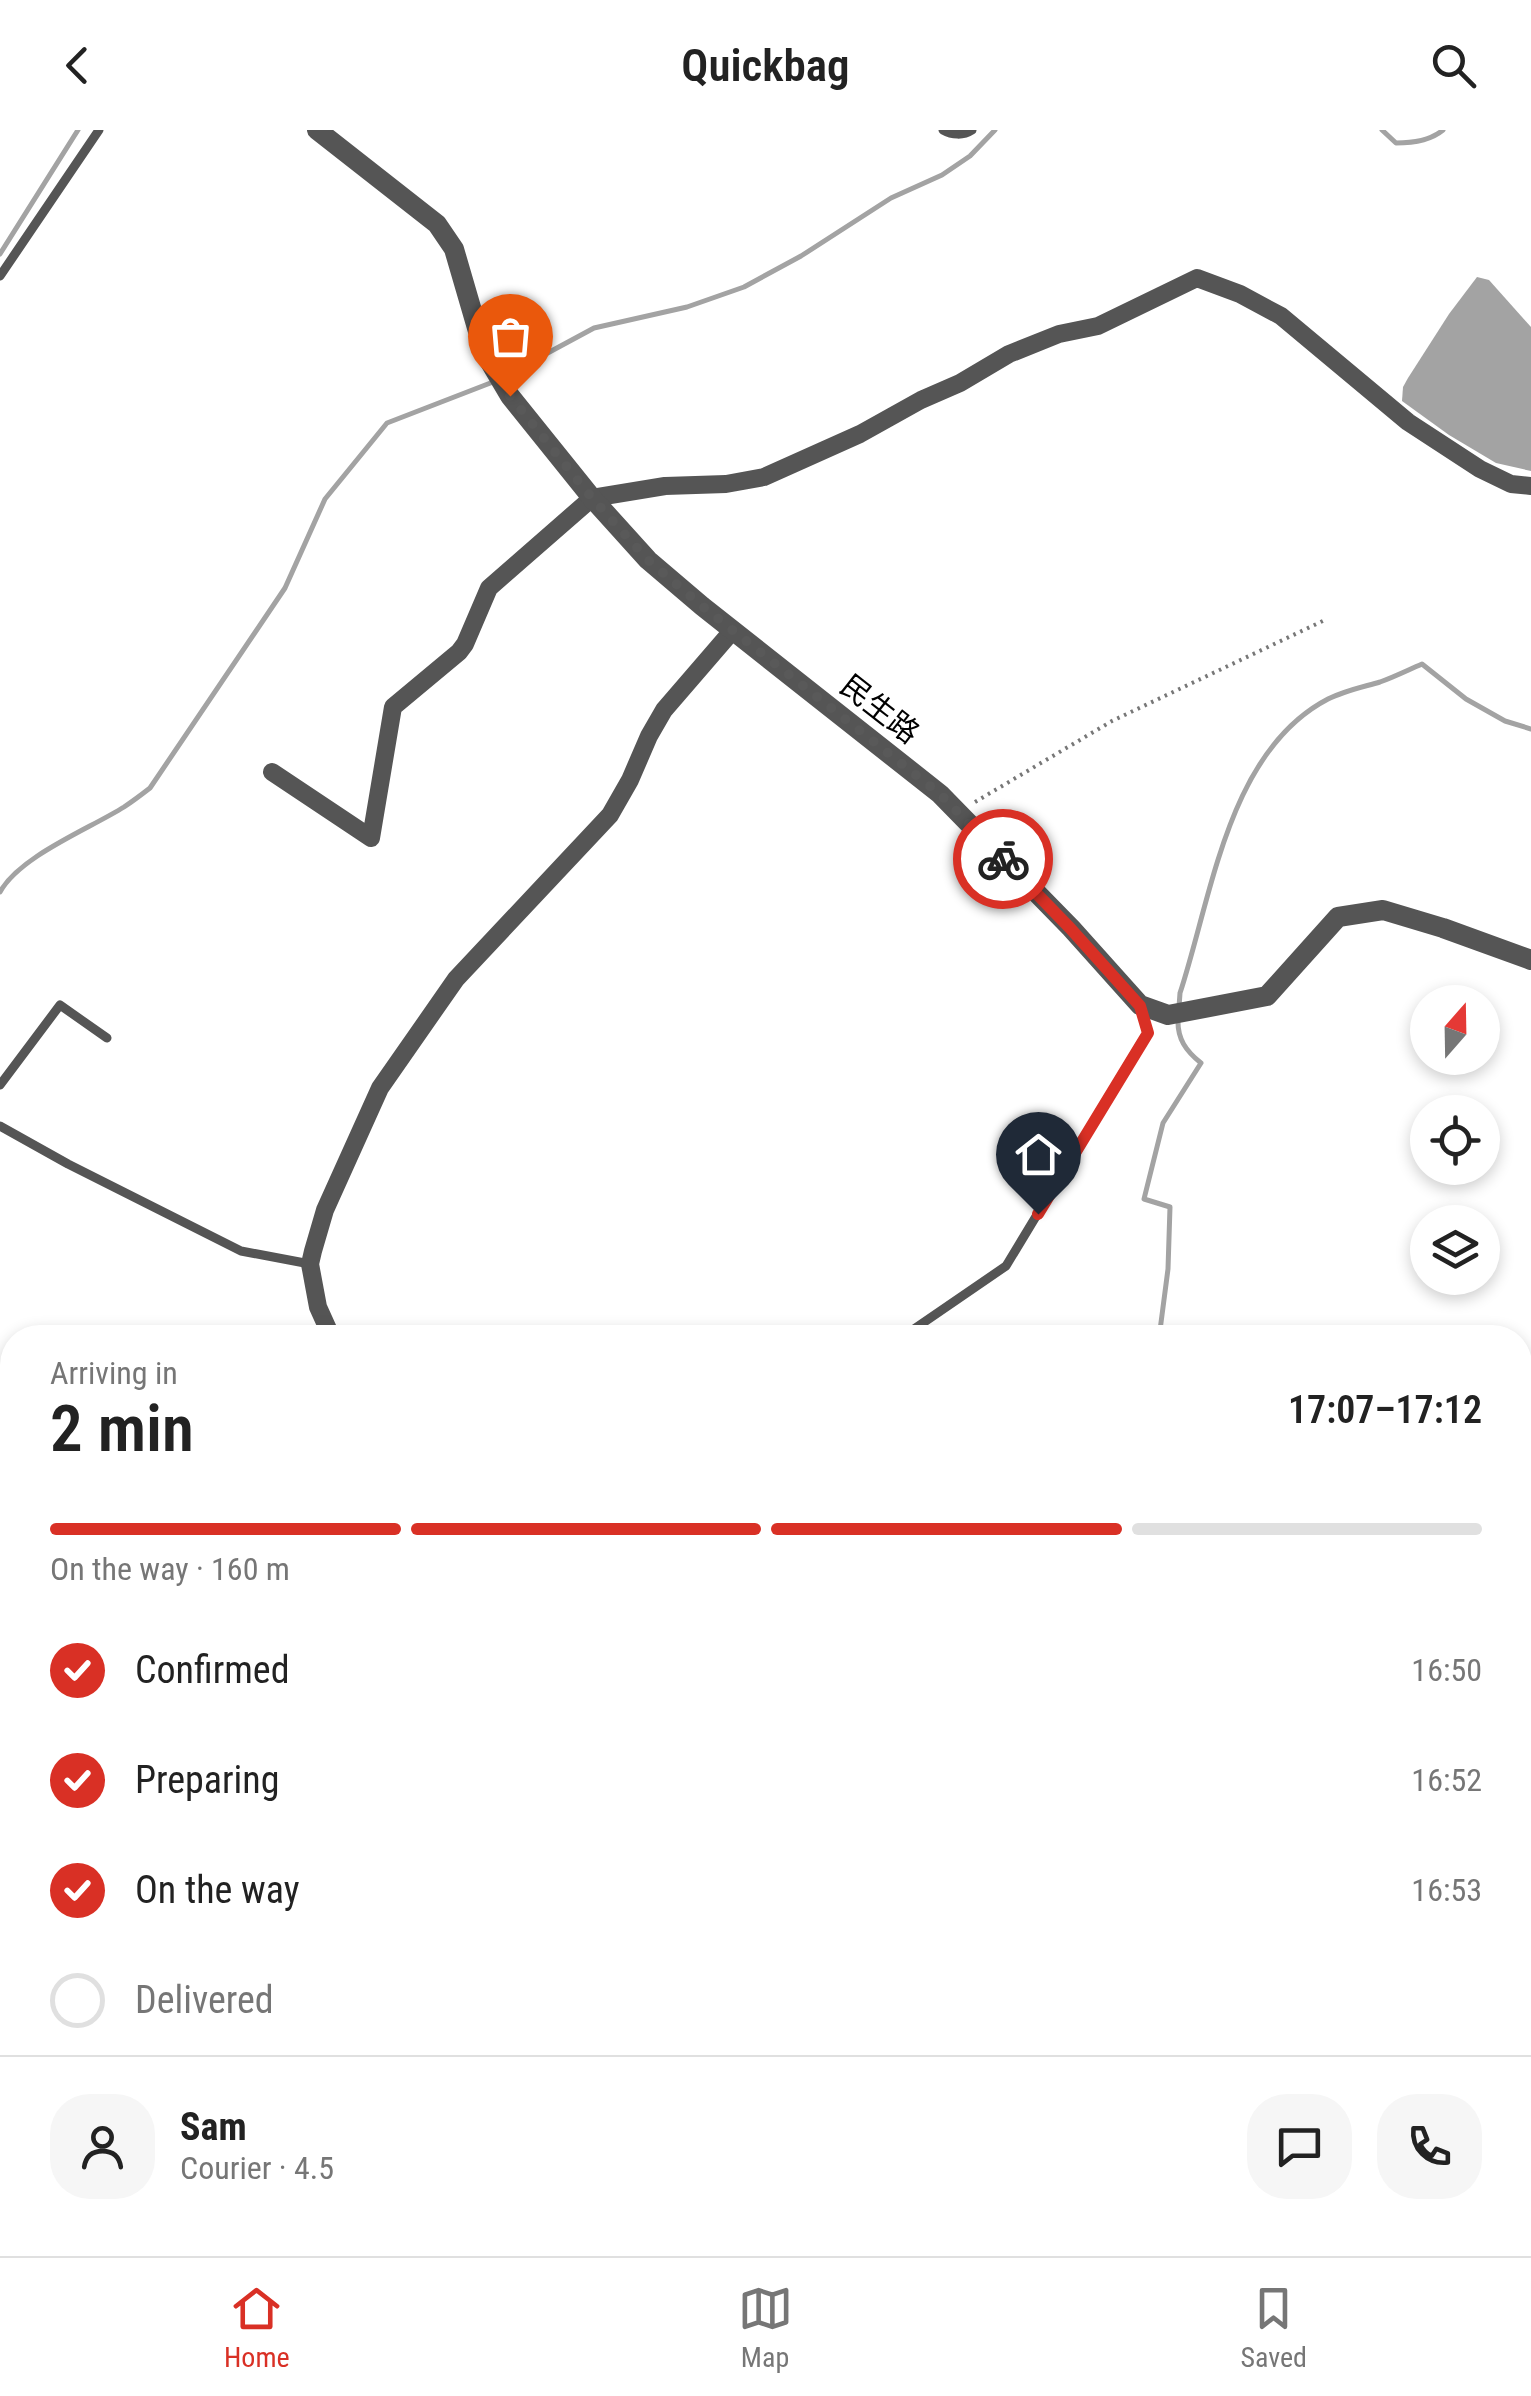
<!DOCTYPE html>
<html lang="en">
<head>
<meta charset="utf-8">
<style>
  :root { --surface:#fff; --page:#f6f6f6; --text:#222; --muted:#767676; --line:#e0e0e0; --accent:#d93025 }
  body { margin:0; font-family:"Roboto Condensed","Noto Sans TC",sans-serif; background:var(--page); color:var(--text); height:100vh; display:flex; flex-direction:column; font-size:38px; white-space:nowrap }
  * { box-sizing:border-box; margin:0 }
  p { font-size:32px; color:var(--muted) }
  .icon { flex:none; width:55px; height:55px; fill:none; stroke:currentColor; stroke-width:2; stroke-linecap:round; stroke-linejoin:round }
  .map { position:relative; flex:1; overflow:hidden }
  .panel { position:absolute; left:0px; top:1195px; width:1532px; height:932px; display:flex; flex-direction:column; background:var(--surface); border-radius:40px 40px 0 0; box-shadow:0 5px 15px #0003 }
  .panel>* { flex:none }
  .needle { width:65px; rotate:20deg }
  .controls { position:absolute; left:1410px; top:855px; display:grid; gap:20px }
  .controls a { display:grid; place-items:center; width:90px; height:90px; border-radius:50%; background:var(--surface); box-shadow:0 5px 15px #0003; font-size:50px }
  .pin { position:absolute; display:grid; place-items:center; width:85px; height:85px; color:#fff; margin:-102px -42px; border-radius:50% 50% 50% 0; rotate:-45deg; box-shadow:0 0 10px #0007 }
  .pin .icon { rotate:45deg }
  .courier { position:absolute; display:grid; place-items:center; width:100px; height:100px; margin:-50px; border:8px solid #d93025; border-radius:50%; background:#fff; color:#222; box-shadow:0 2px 12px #0007 }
  .summary em { font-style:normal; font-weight:600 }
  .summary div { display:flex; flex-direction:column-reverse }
  .summary { display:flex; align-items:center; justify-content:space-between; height:170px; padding:0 50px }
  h1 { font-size:65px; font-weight:600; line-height:75px }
  .bar { display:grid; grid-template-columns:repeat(4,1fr); gap:15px 10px; align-content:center; height:120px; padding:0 50px }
  .bar i { height:12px; border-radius:8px; background:var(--line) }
  .bar .on { background:var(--accent) }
  .bar p { grid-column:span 4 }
  .line { display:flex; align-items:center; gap:25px; padding:0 50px; border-top:2px solid var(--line) }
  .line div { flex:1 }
  .round { display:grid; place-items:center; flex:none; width:105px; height:105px; border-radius:40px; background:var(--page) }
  ol { padding:0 50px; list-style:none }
  li { display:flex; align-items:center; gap:30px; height:110px }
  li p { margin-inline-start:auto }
  li .icon { padding:10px; border-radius:50%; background:var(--accent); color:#fff; stroke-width:4 }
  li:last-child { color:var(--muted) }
  li i { width:55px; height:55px; border:5px solid var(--line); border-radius:50% }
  header { display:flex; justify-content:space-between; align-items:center; height:130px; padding:0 50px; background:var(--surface); font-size:45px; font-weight:600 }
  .menu { display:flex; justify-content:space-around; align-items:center; height:140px; border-top:2px solid var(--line); background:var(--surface); font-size:28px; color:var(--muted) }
  .menu a { display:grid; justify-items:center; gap:5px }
  .menu .on { color:var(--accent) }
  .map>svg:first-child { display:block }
  .water { fill:#a3a3a3 }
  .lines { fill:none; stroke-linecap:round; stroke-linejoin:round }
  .stream { stroke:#a3a3a3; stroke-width:5 }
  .motorway-casing { stroke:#dbdbdb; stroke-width:32 }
  .path { stroke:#777; stroke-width:4; stroke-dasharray:2.5 5; stroke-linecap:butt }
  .service { stroke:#555; stroke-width:9 }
  .minor { stroke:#555; stroke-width:18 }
  .tertiary { stroke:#555; stroke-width:20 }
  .motorway { stroke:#000; stroke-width:30 }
  .done { stroke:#595959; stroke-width:10; stroke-dasharray:0 18 }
  .route { stroke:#d93025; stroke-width:12 }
  .labels { text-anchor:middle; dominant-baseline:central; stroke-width:8; stroke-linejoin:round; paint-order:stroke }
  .street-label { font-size:30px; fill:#000; stroke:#fff }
</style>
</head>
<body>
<header><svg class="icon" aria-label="back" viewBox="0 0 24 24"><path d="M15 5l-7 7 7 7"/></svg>Quickbag<svg class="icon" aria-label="search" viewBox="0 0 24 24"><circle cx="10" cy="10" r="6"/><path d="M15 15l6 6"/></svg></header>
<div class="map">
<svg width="1531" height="2126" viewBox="0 0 1531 2126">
  <rect width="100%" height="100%" fill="#fff"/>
  <path class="water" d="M 1477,147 L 1489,150 L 1531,197 L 1531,341 L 1496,333 L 1449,305 L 1402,271 L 1403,257 L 1408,248 L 1449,184 Z"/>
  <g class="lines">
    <path class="stream" d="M 1382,0 L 1396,13 C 1412,13 1431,10 1443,0
      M 0,124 L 78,0
      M 503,247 L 594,198 L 687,177 L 744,157 L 801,126 L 891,68 L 942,45 L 970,26 L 995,0
      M 0,762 C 20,726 89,699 124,677 C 133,671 141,665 150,658 L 285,458 L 325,369 L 387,293 L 493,252
      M 1179,877 L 1180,863 C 1212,766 1228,621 1328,569 C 1344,561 1363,557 1380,552 C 1394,547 1408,540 1422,534 L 1466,569 L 1505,591 L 1531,599
      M 1159,1208 L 1168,1139 L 1170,1077 L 1144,1069 L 1163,993 L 1201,933 C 1186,921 1177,909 1178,888
      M 1520,1396 L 1531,1391
      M 0,1636 L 12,1642"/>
    <g class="motorway-casing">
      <path id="motorway" d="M 1520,2060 L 1531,2052
        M 1520,2090 L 1531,2083
        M 1426,2126 L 1442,2115
        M 1469,2126 L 1485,2115
        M 1529,2126 L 1531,2125"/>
    </g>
    <path class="path" d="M 975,672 L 1112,591 L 1327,489"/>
    <path class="service" d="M 943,0 C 952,5 963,6 972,0
      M 0,146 L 99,0
      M 0,955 L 60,875 L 107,908
      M 0,996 L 68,1034 L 241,1121 L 310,1134
      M 901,1208 L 1006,1136 L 1147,903 L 1140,876
      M 1520,1378 L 1531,1373
      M 1240,2115 L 1245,2126"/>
    <path class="minor" d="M 272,642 L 371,708 L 393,577 L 459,522 L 465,514 L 489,458 L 592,368 L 665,356 L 726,354 L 764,347 L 860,304 L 921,270 L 960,253 L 1009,224 L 1059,204 L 1098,196 L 1197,148 L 1240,164 L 1281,186 L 1408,292 L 1480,339 L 1511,354 L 1531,356
      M 332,1208 L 318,1177 L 310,1134 L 313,1121 L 325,1080 L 380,958 L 456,849 L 610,685 L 630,650 L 649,606 L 664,580 L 733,500
      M 0,1570 L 12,1568"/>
    <path class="tertiary" d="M 317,0 L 437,94 L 454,119 L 484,222 L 510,266 L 592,368 L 648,430 L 702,476 L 940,664 L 1071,798 L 1140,875 L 1168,885 L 1267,866 L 1338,787 L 1383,780 L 1443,798 L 1531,830
      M 1520,2040 L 1531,2032
      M 1397,2126 L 1413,2115"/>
    <use href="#motorway" class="motorway"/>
  </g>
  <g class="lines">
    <path class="done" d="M 510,266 L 592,368 L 648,430 L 702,476 L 940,664 L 1003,729"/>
    <path class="route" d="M 1003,729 L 1070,798 L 1140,876 L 1148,903 L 1038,1084"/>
  </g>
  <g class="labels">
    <g class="street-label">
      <text transform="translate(880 579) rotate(38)">民生路</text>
    </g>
  </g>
</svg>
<div class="controls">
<a><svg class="needle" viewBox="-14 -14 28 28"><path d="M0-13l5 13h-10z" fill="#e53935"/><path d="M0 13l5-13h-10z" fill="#767676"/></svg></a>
<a><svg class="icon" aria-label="locate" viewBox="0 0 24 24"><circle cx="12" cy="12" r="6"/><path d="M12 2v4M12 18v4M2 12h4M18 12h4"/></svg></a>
<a><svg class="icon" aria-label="layers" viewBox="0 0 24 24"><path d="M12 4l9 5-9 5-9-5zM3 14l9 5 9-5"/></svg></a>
</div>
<div class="pin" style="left:510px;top:266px;background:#ea580c"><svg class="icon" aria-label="bag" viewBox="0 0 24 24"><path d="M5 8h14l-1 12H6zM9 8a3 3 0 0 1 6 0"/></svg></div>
<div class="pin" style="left:1038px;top:1084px;background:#1f2937"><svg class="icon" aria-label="home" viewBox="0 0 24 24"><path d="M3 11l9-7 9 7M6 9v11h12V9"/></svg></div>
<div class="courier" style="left:1003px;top:729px"><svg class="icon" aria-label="bike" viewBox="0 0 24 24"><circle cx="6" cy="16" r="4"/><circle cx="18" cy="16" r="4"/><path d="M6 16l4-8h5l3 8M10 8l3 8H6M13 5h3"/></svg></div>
<section class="panel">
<div class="summary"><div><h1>2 min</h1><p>Arriving in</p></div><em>17:07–17:12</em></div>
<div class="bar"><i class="on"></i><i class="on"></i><i class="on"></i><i></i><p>On the way · 160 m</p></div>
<ol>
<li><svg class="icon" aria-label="check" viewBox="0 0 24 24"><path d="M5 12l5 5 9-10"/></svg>Confirmed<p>16:50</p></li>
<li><svg class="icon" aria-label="check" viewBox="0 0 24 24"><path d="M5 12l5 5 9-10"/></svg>Preparing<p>16:52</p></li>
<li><svg class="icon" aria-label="check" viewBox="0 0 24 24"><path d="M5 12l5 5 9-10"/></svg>On the way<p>16:53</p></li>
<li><i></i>Delivered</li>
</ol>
<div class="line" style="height:180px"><a class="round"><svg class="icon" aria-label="person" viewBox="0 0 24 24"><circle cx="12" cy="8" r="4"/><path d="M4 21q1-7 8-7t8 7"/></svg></a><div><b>Sam</b><p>Courier · 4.5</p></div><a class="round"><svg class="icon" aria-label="chat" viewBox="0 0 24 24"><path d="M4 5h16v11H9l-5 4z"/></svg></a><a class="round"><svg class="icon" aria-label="phone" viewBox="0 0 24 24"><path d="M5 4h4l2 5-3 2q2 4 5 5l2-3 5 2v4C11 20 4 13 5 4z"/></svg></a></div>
</section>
</div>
<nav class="menu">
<a class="on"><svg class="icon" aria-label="home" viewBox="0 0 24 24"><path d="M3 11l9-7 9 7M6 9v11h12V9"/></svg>Home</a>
<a><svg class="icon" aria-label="map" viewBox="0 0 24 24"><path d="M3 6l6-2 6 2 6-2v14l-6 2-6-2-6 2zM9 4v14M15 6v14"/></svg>Map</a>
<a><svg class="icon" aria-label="saved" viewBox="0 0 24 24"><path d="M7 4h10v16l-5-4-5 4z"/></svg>Saved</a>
</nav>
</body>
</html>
